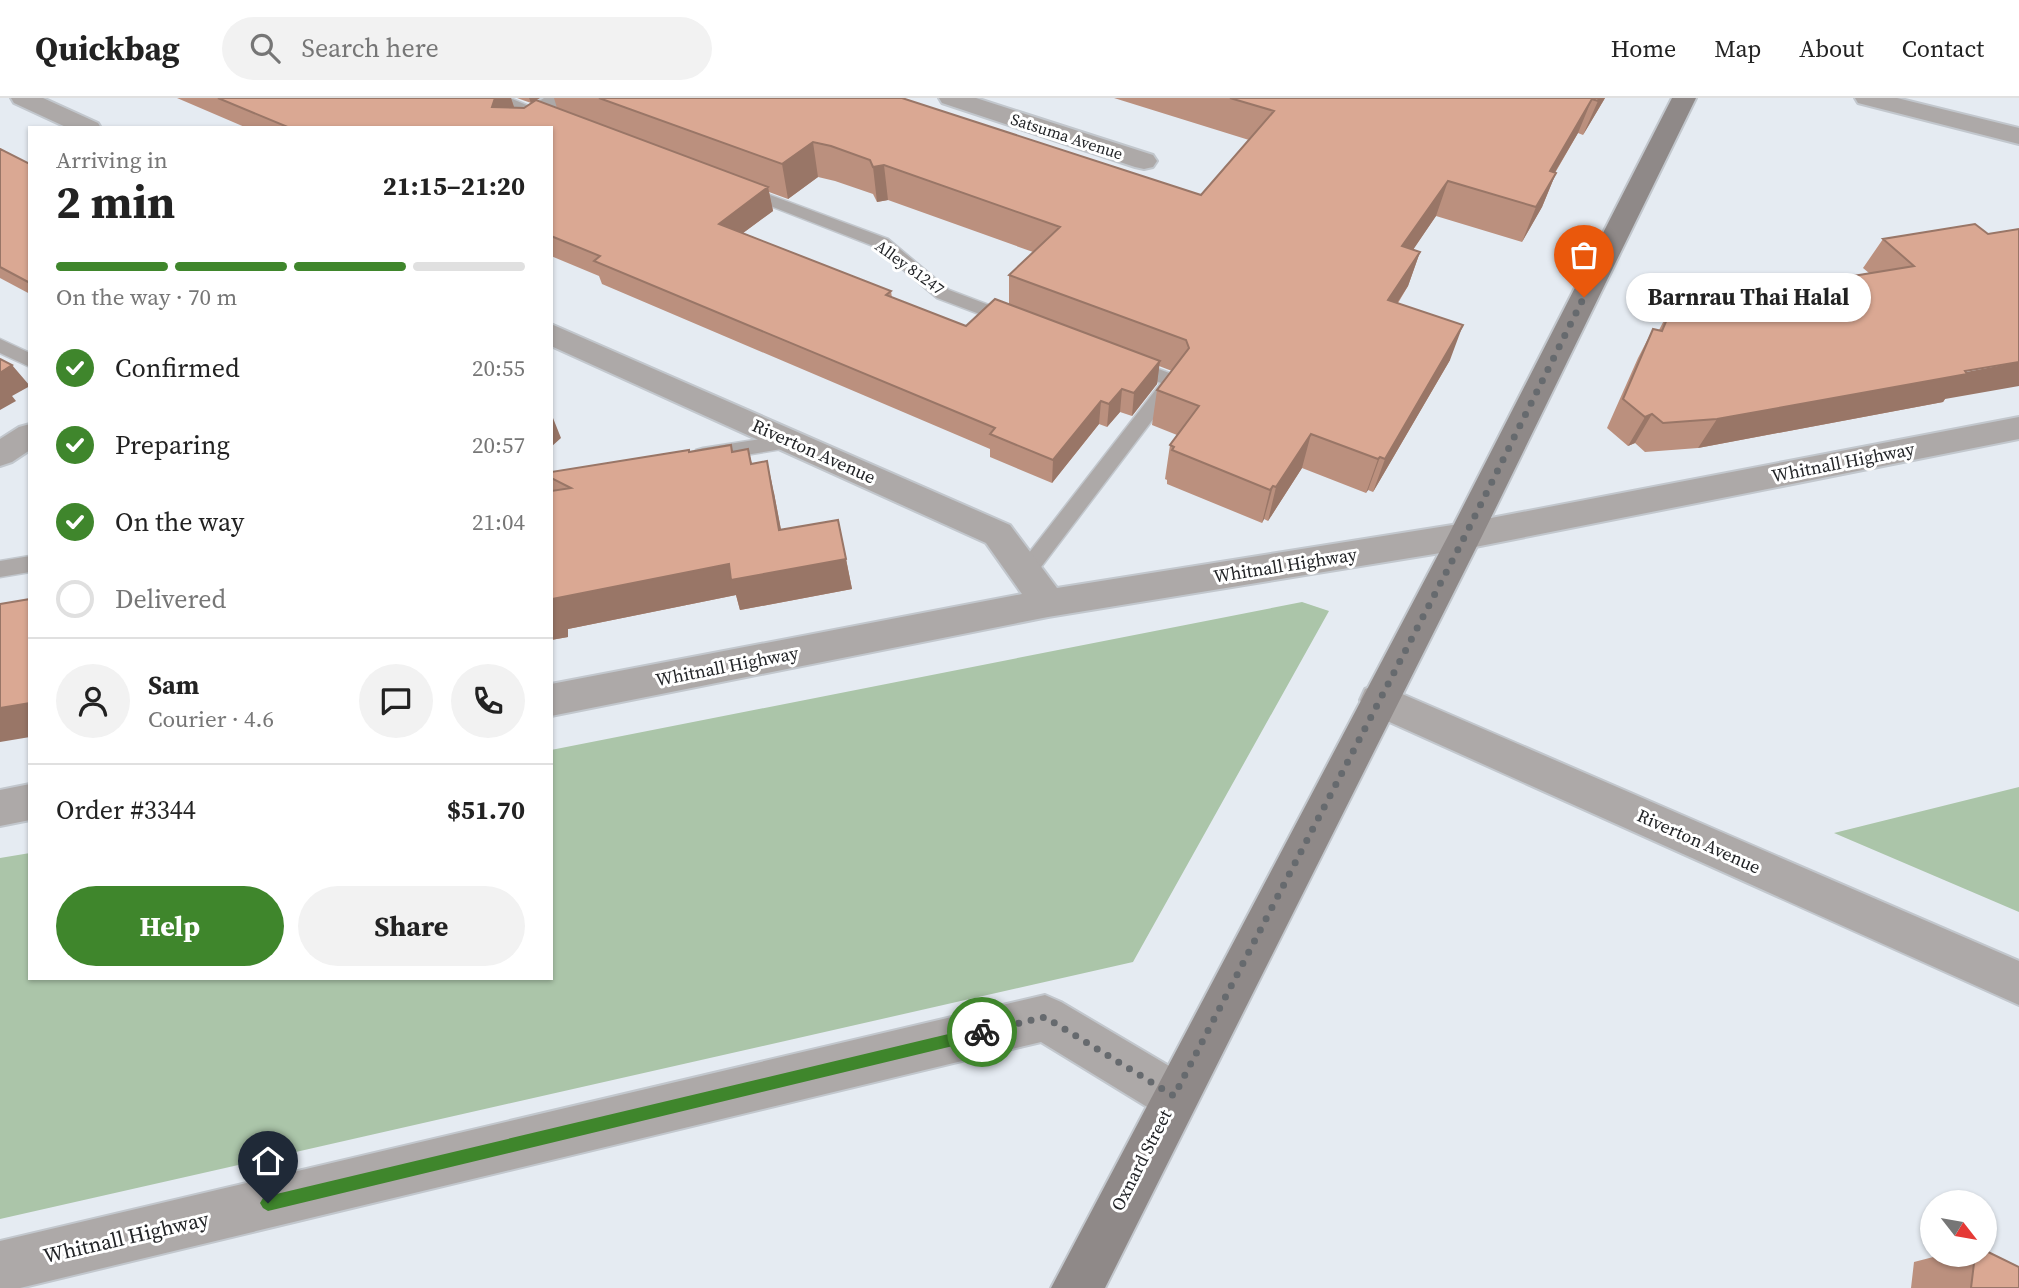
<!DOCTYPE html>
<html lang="en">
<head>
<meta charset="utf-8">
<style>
  :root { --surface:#fff; --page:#f2f2f2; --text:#222; --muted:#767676; --line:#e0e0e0; --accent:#3f862c }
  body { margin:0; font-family:"Source Serif 4",serif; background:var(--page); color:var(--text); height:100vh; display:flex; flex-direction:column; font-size:26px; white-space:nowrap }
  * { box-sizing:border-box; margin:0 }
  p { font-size:23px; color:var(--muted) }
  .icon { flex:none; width:38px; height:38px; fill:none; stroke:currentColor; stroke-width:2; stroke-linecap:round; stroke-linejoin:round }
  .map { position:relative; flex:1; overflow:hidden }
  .side { position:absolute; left:28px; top:28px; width:525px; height:854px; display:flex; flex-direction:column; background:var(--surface); border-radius:0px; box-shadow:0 2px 5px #0004 }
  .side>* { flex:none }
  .needle { width:46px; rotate:121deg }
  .controls { position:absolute; left:1920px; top:1092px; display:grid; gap:14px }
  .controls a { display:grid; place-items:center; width:77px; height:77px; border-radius:50%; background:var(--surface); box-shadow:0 2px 5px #0004; font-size:35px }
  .pin { position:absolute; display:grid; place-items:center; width:60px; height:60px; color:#fff; margin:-72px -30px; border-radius:50% 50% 50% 0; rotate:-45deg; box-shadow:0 0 7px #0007 }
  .pin .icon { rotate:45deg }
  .courier { position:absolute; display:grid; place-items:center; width:70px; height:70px; margin:-35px; border:5px solid #3f862c; border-radius:50%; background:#fff; color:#222; box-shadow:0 2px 9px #0007 }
  .bubble { position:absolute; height:49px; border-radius:24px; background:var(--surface); box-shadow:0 2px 5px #0004; font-size:23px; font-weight:700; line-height:49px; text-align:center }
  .overview em { font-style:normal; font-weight:700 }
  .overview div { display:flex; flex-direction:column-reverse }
  .overview { display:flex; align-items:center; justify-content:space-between; height:119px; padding:0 28px }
  h1 { font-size:46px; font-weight:700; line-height:52px }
  .bar { display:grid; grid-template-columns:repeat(4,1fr); gap:10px 7px; align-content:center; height:84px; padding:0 28px }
  .bar i { height:9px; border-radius:5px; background:var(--line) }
  .bar .active { background:var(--accent) }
  .bar p { grid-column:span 4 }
  .line { display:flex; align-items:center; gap:18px; padding:0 28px; border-top:2px solid var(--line) }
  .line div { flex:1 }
  .round { display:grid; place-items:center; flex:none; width:74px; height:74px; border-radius:37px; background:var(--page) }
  ol { padding:0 28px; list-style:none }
  li { display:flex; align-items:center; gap:21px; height:77px }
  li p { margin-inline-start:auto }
  li .icon { padding:7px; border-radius:50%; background:var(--accent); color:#fff; stroke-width:4 }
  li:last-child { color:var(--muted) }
  li i { width:38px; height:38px; border:4px solid var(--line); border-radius:50% }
  .cta { display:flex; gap:14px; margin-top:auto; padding:14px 28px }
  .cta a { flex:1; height:80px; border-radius:42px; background:var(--accent); color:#fff; font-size:28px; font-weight:700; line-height:80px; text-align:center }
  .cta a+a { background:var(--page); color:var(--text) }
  header { display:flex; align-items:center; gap:42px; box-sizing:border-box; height:98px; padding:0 35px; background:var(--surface); border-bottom:2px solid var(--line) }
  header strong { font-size:33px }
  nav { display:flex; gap:38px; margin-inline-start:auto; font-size:24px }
  .search { width:490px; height:63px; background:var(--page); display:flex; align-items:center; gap:18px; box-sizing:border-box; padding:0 24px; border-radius:38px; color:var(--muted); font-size:26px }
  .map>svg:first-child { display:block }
  .green { fill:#abc5a9 }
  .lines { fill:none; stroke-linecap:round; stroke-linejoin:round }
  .service-casing { stroke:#c2c7cd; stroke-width:3 }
  .minor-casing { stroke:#c2c7cd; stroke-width:4 }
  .secondary-casing { stroke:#c2c7cd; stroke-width:4 }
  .service { fill:#ada9a8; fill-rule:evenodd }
  .minor { fill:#ada9a8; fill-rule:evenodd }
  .secondary { fill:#8f8988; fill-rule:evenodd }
  .wall { fill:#bb907e; fill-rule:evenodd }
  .shaded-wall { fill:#997667 }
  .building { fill:#daa893; stroke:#997667; stroke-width:2 }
  .route { fill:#3f862c }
  .done { stroke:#666a6e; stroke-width:7; stroke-dasharray:0 12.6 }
  .labels { text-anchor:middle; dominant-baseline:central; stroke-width:6; stroke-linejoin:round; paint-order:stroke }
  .far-street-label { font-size:16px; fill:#222427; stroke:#fff }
  .street-label { font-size:18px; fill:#222427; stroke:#fff }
  .near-street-label { font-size:21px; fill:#222427; stroke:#fff }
</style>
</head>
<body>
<header>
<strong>Quickbag</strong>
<div class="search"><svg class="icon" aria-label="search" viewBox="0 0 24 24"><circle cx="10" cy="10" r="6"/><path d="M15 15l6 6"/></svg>Search here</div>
<nav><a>Home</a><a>Map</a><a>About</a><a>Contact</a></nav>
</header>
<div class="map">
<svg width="2019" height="1190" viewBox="0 0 2019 1190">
  <rect width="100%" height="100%" fill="#e5ebf2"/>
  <path class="green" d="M 1302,504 L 1329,513 L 1133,864 L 0,1121 L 0,760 L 30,755 L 30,880 L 551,880 L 551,652 Z
    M 2019,689 L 2019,814 L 1834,735 Z"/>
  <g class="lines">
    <g class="service-casing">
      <path id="service" d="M 490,0 L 510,0 L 557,20 L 550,24 L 545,23 Z
        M 743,87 L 888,141 L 949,192 L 1018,218 L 1021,222 L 1012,228 L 1006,226 L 937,200 L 876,149 L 737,95 L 735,92 Z
        M 0,241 L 30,255 L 30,269 L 0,255 Z
        M 1129,260 L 1180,279 L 1182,283 L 1032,481 L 1025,483 L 1018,481 L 1014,475 L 1018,469 L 1161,285 L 1123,270 L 1120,266 Z
        M 793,336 L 800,338 L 803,343 L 800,348 L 703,364 L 696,362 L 693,357 L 696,352 L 703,350 Z
        M 30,458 L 30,474 L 0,479 L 0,463 Z"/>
    </g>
    <g class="minor-casing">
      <path id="minor" d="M 11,0 L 43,0 L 98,25 L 101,30 L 68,30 L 14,5 Z
        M 544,0 L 573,0 L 570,5 L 532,30 L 502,30 L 505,25 Z
        M 939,0 L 976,0 L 1153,57 L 1157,63 L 1153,69 L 1144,71 L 1135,69 L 942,5 Z
        M 1855,0 L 1897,0 L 2019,30 L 2019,46 L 1858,5 Z
        M 551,226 L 1010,427 L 1057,490 L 1465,425 L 2019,319 L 2019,341 L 1465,451 L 1048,519 L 551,618 L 551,586 L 1022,496 L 986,445 L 551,248 Z
        M 30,326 L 30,352 L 12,364 L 0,368 L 0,341 L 19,329 Z
        M 1379,586 L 2019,863 L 2019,907 L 1365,613 L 1360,602 L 1365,591 Z
        M 30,686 L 30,722 L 0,728 L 0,692 Z
        M 1045,897 L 1061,904 L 1191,981 L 1198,998 L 1191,1015 L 1174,1022 L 1157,1015 L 1041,944 L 20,1190 L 0,1190 L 0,1143 Z"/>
    </g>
    <g class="secondary-casing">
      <path id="secondary" d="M 1672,0 L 1696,0 L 1482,438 L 1105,1190 L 1051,1190 L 1448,438 Z"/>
    </g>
    <use href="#service" class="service"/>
    <use href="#minor" class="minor"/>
    <use href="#secondary" class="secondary"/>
  </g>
  <path class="wall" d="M 177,0 L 511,0 L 514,9 L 557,10 L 554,0 L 902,0 L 1201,97 L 1249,42 L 1114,0 L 1605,0 L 1583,37 L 1578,35 L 1555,75 L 1556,75 L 1542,109 L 1522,144 L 1436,118 L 1413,151 L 1420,154 L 1408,188 L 1398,205 L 1450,262 L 1373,394 L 1368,392 L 1366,395 L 1302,370 L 1268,423 L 1264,421 L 1262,425 L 1167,386 L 1167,382 L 1165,381 L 1170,347 L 1177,337 L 1152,327 L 1157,292 L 1172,273 L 1159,268 L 1157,286 L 1132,318 L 1120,314 L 1107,329 L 1099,326 L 1052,385 L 990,359 L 990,351 L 602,186 L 599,178 L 551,158 L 551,30 L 247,30 ZM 818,79 L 835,83 L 873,96 L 877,104 L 888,102 L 1033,154 L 1009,177 L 1009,207 L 966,228 L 892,200 L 891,193 L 743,135 L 773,113 L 769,94 L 788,101 Z
    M 517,0 L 540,0 L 531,5 Z
    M 0,51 L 30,66 L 30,196 L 0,180 Z
    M 1975,126 L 1945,301 L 1943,304 L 1698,350 L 1645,354 L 1635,345 L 1628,348 L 1607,330 L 1638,260 L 1653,231 L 1659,232 L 1677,197 L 1706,202 L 1869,175 L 1863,170 L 1883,141 Z
    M 731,347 L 733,354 L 748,351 L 752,366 L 774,395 L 781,432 L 846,461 L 852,491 L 740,512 L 736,497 L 568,531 L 568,539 L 551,542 L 551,374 Z
    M 1941,1157 L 1984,1157 L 2019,1190 L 1911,1190 L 1914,1164 Z"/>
  <path class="shaded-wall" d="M 495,0 L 511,0 L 516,15 L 492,9 Z
    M 529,0 L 540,0 L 531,5 Z
    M 1599,0 L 1605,0 L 1583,37 L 1598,3 Z
    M 1592,1 L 1578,35 L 1535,108 L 1550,73 Z
    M 813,44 L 818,79 L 788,101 L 782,66 Z
    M 884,67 L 888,102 L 877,104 L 873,69 Z
    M 1556,75 L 1542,109 L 1522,144 L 1536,109 Z
    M 1448,83 L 1436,118 L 1392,183 L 1402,148 Z
    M 768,89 L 773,113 L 724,149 L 719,126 Z
    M 1420,154 L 1408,188 L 1377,236 L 1388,202 Z
    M 1463,227 L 1450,262 L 1373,394 L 1385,361 Z
    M 1160,263 L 1157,286 L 1132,318 L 1134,295 Z
    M 2019,264 L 2019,288 L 1945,301 L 1943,304 L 1698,350 L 1717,321 Z
    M 12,267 L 30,288 L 12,298 L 16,303 L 0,312 L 0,275 Z
    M 1122,291 L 1120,314 L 1107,329 L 1109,306 Z
    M 1101,303 L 1099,326 L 1052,385 L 1053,362 Z
    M 1652,316 L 1635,345 L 1628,348 L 1645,319 Z
    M 553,320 L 561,340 L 551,349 L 551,322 Z
    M 1311,336 L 1302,370 L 1268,423 L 1276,389 Z
    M 1380,359 L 1368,392 L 1366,395 L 1378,361 Z
    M 767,363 L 774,395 L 787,463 L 779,432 Z
    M 1273,388 L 1264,421 L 1262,425 L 1270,392 Z
    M 846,461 L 852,491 L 740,512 L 736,497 L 568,531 L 568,539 L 551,542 L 551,509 L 552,501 L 729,466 Z
    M 30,605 L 30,639 L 0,644 L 0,610 Z"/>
  <path class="building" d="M 218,0 L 495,0 L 492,9 L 524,10 L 536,2 L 768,89 L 719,126 L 891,193 L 886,197 L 966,228 L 995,201 L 1160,263 L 1134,295 L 1122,291 L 1109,306 L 1101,303 L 1053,362 L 990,336 L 995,330 L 594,163 L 600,158 L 551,138 L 551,30 L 290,30 Z
    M 599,0 L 902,0 L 1201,97 L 1274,13 L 1230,0 L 1599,0 L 1598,3 L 1592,1 L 1550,73 L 1556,75 L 1536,109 L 1448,83 L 1402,148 L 1420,154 L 1388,202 L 1463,227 L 1385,361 L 1380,359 L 1378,361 L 1311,336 L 1276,389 L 1273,388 L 1270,392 L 1172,352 L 1174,349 L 1170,347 L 1199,308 L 1157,292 L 1189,250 L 1186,242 L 1009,177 L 1060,129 L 884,67 L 873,69 L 870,62 L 831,48 L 813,44 L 782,66 Z
    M 0,51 L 30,66 L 30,185 L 0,169 Z
    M 1975,126 L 1988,136 L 2019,131 L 2019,264 L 1965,273 L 1967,276 L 1717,321 L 1663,325 L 1652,316 L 1645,319 L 1623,301 L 1653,231 L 1662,233 L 1677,197 L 1706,202 L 1914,168 L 1883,141 Z
    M 0,261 L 12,267 L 0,275 Z
    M 731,347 L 732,354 L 748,351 L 751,366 L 767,363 L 779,432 L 838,422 L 846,461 L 731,482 L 729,466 L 552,501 L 553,509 L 551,509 L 551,393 L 571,390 L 551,380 L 551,374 L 689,352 L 689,354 Z
    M 30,501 L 30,605 L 0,610 L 0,506 Z
    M 1984,1152 L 2019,1169 L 2019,1190 L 1971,1190 L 1975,1157 L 1984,1157 Z"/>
  <path class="route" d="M 982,928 L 989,934 L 982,941 L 268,1113 L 263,1110 L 260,1105 L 263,1100 L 268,1098 Z"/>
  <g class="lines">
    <path class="done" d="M 982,934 L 1045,919 L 1174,998 L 1465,438 L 1584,199"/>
  </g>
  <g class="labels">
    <g class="far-street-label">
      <text transform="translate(1067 38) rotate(18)">Satsuma Avenue</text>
      <text transform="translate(910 169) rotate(36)">Alley 81247</text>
    </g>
    <g class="street-label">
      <text transform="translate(814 353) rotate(24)">Riverton Avenue</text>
      <text transform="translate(1843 364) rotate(-11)">Whitnall Highway</text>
      <text transform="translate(1285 467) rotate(-9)">Whitnall Highway</text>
      <text transform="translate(727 568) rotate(-11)">Whitnall Highway</text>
      <text transform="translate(1699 743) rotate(24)">Riverton Avenue</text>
      <text transform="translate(1141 1062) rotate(-63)">Oxnard Street</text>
    </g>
    <g class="near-street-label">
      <text transform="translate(126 1139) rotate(-13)">Whitnall Highway</text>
    </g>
  </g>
</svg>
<div class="controls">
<a><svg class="needle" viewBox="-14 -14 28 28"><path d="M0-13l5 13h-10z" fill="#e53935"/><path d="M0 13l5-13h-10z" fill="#767676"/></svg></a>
</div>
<div class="pin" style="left:1584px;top:199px;background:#ea580c"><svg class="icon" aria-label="bag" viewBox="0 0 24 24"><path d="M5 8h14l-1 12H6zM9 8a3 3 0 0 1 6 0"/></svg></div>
<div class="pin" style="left:268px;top:1105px;background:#1f2937"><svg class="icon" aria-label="home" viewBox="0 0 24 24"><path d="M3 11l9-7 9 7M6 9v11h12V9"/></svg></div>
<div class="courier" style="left:982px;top:934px"><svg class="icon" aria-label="bike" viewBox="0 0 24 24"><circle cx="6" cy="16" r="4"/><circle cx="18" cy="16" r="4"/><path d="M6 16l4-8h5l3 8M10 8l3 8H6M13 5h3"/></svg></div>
<div class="bubble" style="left:1626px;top:175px;width:245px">Barnrau Thai Halal</div>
<section class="side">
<div class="overview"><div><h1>2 min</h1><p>Arriving in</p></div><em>21:15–21:20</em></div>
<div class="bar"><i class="active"></i><i class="active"></i><i class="active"></i><i></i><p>On the way · 70 m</p></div>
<ol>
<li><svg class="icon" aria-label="check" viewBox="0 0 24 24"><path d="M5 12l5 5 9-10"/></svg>Confirmed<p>20:55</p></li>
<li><svg class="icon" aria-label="check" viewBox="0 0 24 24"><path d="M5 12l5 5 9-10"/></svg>Preparing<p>20:57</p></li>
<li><svg class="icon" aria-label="check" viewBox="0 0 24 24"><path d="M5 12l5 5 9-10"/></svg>On the way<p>21:04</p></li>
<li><i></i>Delivered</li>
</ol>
<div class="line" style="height:126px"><a class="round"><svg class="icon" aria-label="person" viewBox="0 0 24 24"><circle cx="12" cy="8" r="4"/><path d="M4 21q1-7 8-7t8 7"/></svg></a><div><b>Sam</b><p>Courier · 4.6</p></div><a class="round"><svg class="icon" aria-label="chat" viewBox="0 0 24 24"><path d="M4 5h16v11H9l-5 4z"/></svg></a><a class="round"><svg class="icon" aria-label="phone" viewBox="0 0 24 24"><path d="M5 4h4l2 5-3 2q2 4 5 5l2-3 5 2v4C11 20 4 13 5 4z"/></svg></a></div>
<div class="line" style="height:91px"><div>Order #3344</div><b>$51.70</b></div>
<div class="cta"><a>Help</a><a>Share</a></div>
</section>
</div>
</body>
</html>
